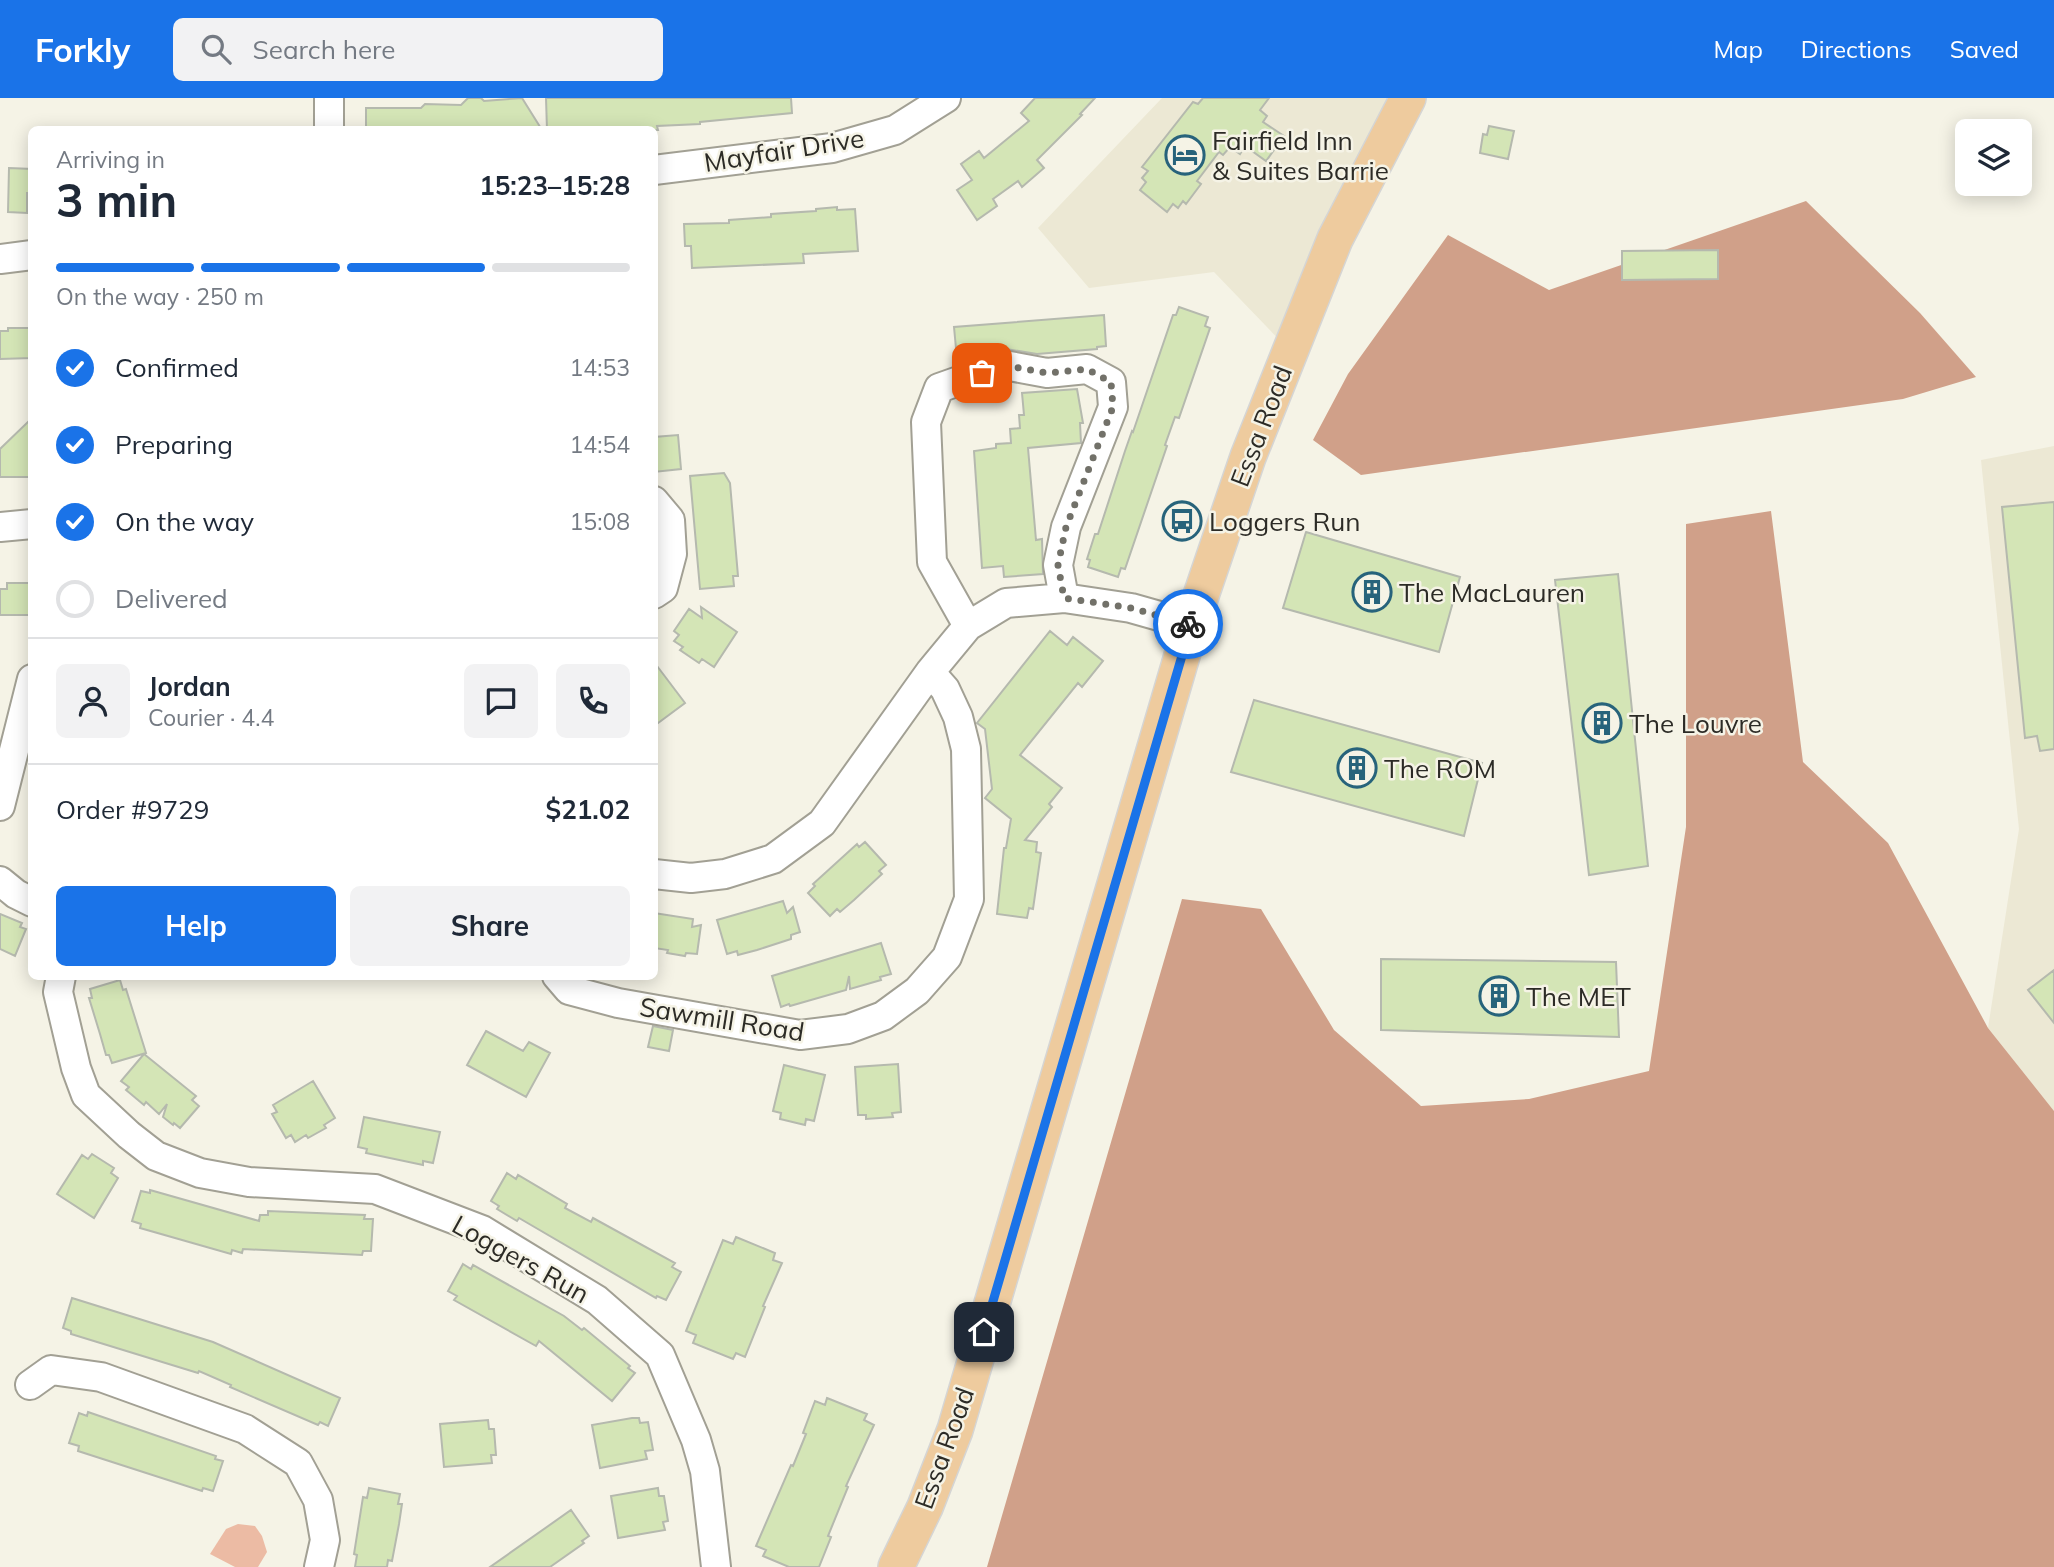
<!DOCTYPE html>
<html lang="en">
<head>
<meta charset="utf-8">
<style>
  :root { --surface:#fff; --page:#f2f2f3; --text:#1f2937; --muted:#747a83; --line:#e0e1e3; --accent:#1a73e8 }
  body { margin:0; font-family:Mulish,sans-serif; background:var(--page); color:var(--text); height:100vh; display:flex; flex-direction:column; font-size:26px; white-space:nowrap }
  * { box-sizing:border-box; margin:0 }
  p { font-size:23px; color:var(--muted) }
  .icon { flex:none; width:38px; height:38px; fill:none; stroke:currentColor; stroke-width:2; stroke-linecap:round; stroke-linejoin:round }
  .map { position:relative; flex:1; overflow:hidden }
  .drawer { position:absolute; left:28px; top:28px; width:630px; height:854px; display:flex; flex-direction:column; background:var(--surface); border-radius:10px; box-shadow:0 4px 18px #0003 }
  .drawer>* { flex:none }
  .controls { position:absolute; left:1955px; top:21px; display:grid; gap:14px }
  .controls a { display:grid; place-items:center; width:77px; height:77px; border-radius:10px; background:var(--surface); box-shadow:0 4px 18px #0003; font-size:35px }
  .pin { position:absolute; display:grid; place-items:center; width:60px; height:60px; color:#fff; margin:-30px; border-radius:14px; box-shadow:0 4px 10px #0006 }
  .courier { position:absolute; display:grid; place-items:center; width:70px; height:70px; margin:-35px; border:5px solid #1a73e8; border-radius:50%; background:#fff; color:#222; box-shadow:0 2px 9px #0007 }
  .overview em { font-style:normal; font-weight:700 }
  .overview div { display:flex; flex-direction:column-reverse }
  .overview { display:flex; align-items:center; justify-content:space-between; height:119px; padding:0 28px }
  h1 { font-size:46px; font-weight:700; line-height:52px }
  .bar { display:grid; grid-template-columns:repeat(4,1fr); gap:10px 7px; align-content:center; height:84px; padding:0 28px }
  .bar i { height:9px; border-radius:5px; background:var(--line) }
  .bar .selected { background:var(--accent) }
  .bar p { grid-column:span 4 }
  .line { display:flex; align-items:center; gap:18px; padding:0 28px; border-top:2px solid var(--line) }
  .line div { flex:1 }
  .round { display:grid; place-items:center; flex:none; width:74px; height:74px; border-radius:10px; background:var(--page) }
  ol { padding:0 28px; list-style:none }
  li { display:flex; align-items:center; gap:21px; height:77px }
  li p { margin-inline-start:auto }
  li .icon { padding:7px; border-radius:50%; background:var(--accent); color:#fff; stroke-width:4 }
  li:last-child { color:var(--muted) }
  li i { width:38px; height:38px; border:4px solid var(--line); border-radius:50% }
  .action { display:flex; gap:14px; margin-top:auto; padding:14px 28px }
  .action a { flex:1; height:80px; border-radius:10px; background:var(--accent); color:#fff; font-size:28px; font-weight:700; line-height:80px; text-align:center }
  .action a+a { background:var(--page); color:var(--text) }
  header { display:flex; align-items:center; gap:42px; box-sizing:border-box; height:98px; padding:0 35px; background:var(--accent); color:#fff }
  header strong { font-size:33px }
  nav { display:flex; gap:38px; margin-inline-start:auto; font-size:24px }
  .search { width:490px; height:63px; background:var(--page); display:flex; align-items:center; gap:18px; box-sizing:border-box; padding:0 24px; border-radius:10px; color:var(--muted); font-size:26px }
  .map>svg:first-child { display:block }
  .built { fill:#ece8d4 }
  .green { fill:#ecbba4 }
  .forest { fill:#d0a089 }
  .building { fill:#d4e5b6; stroke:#b5b9ae; stroke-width:2 }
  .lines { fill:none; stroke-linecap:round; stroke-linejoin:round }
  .minor-casing { stroke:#a2a094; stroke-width:32 }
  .major-casing { stroke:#d5d5d4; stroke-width:38 }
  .minor { stroke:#fff; stroke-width:28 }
  .major { stroke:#eecb9e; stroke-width:35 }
  .done { stroke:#727169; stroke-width:7; stroke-dasharray:0 12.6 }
  .route { stroke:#1a73e8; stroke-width:9 }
  .labels { text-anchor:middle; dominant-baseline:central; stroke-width:5; stroke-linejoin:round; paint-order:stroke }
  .poi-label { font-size:26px; fill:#2c2b26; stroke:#f5f3e6; text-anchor:start }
  .street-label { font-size:26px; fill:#2c2b26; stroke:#f5f3e6 }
</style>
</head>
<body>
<header>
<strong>Forkly</strong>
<div class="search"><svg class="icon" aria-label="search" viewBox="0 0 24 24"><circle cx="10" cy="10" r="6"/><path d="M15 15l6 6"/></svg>Search here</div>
<nav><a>Map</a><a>Directions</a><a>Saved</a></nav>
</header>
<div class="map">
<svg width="2054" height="1469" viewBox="0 0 2054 1469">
  <rect width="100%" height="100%" fill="#f5f3e6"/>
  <path class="built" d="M 1162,0 L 1408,0 L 1290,253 L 1214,174 L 1089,190 L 1038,130 Z
    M 2054,348 L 2054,1013 L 1988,930 L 2019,731 L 1981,362 Z"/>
  <path class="green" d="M 238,1426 L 255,1428 L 262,1438 L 267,1454 L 258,1469 L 235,1469 L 210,1456 L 226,1431 Z"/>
  <path class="forest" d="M 1806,103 L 1920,215 L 1976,279 L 1903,301 L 1361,377 L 1313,342 L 1348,276 L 1448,137 L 1549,192 Z
    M 1771,413 L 1803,664 L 1888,745 L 1988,930 L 2054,1013 L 2054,1469 L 987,1469 L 1182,801 L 1261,811 L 1334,932 L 1421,1008 L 1529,1001 L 1649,973 L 1686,729 L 1686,426 Z"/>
  <path class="building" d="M 468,0 L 481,0 L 484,3 L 522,0 L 542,32 L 366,32 L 366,10 L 421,10 L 425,6 L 461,7 Z
    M 546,0 L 791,0 L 792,15 L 700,24 L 700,26 L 657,28 L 658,32 L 547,32 Z
    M 1035,0 L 1095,0 L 1080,16 L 1082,17 L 1037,62 L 1044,70 L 1022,89 L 1018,83 L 993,101 L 997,108 L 977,122 L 957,92 L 972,82 L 961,66 L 979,53 L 984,60 L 1029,23 L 1021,15 Z
    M 1203,0 L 1269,0 L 1260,12 L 1267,18 L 1263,24 L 1284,38 L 1266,63 L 1245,48 L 1240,56 L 1230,49 L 1223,57 L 1219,54 L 1197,83 L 1201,86 L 1186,106 L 1183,103 L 1178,110 L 1173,106 L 1167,114 L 1140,92 L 1146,84 L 1142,80 L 1148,73 L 1142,69 L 1193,4 L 1198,6 Z
    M 1489,28 L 1514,33 L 1508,61 L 1480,55 L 1483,36 L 1487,37 Z
    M 9,70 L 32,71 L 32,95 L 27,95 L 27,115 L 8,114 Z
    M 837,109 L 837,112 L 855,111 L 858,153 L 803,156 L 804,165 L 692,170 L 691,148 L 685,148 L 684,126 L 729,125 L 729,122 L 771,119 L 771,116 L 816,113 L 816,111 Z
    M 1718,152 L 1718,181 L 1622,182 L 1622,153 Z
    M 1179,209 L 1208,219 L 1205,228 L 1210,230 L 1179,320 L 1175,319 L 1165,347 L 1167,348 L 1125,471 L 1121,470 L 1118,479 L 1088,469 L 1090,462 L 1087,461 L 1095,436 L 1098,436 L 1125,353 L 1132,333 L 1133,334 L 1173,217 L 1176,217 Z
    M 1104,217 L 1106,248 L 1097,249 L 1097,251 L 1037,256 L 1006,251 L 998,251 L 968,262 L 957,261 L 954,229 Z
    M 8,230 L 32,230 L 32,260 L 0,261 L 0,233 L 8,233 Z
    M 1077,291 L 1083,325 L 1080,325 L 1081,345 L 1028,350 L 1036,442 L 1042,441 L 1043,476 L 1004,479 L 1003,468 L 982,470 L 974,353 L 996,350 L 996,346 L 1011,345 L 1010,331 L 1020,330 L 1019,317 L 1024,317 L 1022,295 Z
    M 32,320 L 32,379 L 0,379 L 0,351 Z
    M 678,337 L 681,371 L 654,374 L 654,339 Z
    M 724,375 L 730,385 L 738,478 L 733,478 L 734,488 L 700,491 L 690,378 Z
    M 2054,404 L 2054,651 L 2040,653 L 2037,638 L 2025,640 L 2002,409 Z
    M 1306,434 L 1460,479 L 1439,554 L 1283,510 Z
    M 1618,476 L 1648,768 L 1589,777 L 1555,482 Z
    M 7,485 L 32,485 L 32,517 L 0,517 L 0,491 L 7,491 Z
    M 701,509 L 737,534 L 714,569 L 702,561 L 699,565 L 680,552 L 683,549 L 674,543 L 679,537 L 674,533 L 689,511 L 702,520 Z
    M 1050,533 L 1067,547 L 1073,539 L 1103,563 L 1082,589 L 1078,585 L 1020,657 L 1062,690 L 1049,706 L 1052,709 L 1025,742 L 1037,744 L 1036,754 L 1041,755 L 1033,811 L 1029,810 L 1027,820 L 997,816 L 1004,750 L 1006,750 L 1011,721 L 985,700 L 992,691 L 985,631 L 977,625 Z
    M 654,564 L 685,605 L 654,628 Z
    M 1254,602 L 1482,665 L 1464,738 L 1231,674 Z
    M 865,744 L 886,767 L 879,773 L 882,776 L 854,802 L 840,814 L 837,811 L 830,818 L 808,795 L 815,788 L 813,786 L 857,746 L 859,749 Z
    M 783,803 L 787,815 L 793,809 L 800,834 L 791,837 L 791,841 L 757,852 L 738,857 L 737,853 L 727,856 L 717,822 Z
    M 654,815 L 693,821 L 692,829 L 701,827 L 697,856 L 686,855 L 685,858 L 667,855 L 668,852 L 654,850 Z
    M 0,816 L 22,825 L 20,829 L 26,831 L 15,858 L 0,851 Z
    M 881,845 L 891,876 L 880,879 L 881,882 L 850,891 L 849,878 L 846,892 L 790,908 L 789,906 L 781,909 L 772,878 Z
    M 1381,861 L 1616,864 L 1619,939 L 1381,932 Z
    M 2054,872 L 2054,925 L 2028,892 Z
    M 120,882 L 123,892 L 126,891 L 146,955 L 112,965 L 109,957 L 106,957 L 100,936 L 89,900 L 92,900 L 90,891 Z
    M 653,928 L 673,932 L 669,953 L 648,949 Z
    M 486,933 L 523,953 L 529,944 L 550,955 L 526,999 L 467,967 Z
    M 144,956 L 196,998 L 192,1002 L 199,1008 L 180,1030 L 174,1025 L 173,1027 L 163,1019 L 167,1006 L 159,1016 L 146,1004 L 144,1007 L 126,992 L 129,989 L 121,983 Z
    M 898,966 L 901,1014 L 892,1015 L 893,1019 L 866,1021 L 866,1017 L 858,1017 L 855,969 Z
    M 784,967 L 825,977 L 814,1023 L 806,1021 L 805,1027 L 780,1021 L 781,1015 L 773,1013 Z
    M 313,983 L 335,1020 L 324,1027 L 326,1030 L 308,1040 L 306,1037 L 295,1044 L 291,1037 L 286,1040 L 272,1016 L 277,1014 L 273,1007 Z
    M 364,1019 L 440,1034 L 433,1065 L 423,1063 L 423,1067 L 366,1055 L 367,1051 L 358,1049 Z
    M 92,1056 L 114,1070 L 111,1075 L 118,1080 L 94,1120 L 57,1096 L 82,1057 L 88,1061 Z
    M 507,1075 L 516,1081 L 518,1077 L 567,1106 L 565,1110 L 591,1124 L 593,1120 L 675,1165 L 672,1169 L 681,1174 L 666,1202 L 657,1198 L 656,1200 L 519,1120 L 517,1123 L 497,1111 L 499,1108 L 491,1103 Z
    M 150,1092 L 259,1123 L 260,1117 L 268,1117 L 268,1113 L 365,1117 L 364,1121 L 373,1121 L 371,1153 L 363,1153 L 362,1157 L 243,1151 L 242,1155 L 232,1152 L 231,1156 L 140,1130 L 141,1126 L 132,1123 L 141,1093 L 150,1095 Z
    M 736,1139 L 775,1155 L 773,1162 L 782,1165 L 763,1208 L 765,1209 L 745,1259 L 736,1255 L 733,1261 L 693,1245 L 696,1237 L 686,1233 L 723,1142 L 733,1146 Z
    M 463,1166 L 471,1171 L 473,1167 L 564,1218 L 582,1232 L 584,1230 L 630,1268 L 628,1270 L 635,1275 L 612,1303 L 539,1243 L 536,1248 L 454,1202 L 457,1198 L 448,1193 Z
    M 72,1200 L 213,1244 L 340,1300 L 328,1328 L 320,1324 L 318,1327 L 230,1289 L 231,1287 L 199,1273 L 198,1275 L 71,1236 L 71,1233 L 63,1230 Z
    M 827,1300 L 867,1316 L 864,1322 L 874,1327 L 846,1388 L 848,1389 L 828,1438 L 831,1439 L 819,1469 L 789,1469 L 763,1458 L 766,1452 L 756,1448 L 791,1367 L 793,1368 L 806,1336 L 803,1335 L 815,1303 L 825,1307 Z
    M 88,1314 L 216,1358 L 215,1361 L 223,1363 L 213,1393 L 203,1390 L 202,1393 L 78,1353 L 79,1348 L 69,1345 L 79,1315 L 87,1318 Z
    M 632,1320 L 639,1320 L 640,1325 L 648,1324 L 653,1352 L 645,1353 L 647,1361 L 600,1370 L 592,1327 Z
    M 488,1322 L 489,1331 L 494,1331 L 496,1357 L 491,1357 L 492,1365 L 444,1369 L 440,1326 Z
    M 369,1390 L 400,1396 L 398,1406 L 402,1406 L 399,1426 L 392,1463 L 388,1462 L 387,1469 L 355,1469 L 357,1457 L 354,1456 L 363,1399 L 367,1400 Z
    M 658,1390 L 659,1398 L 664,1398 L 668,1423 L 663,1424 L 665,1432 L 618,1440 L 611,1398 Z
    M 571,1412 L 589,1438 L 582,1443 L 584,1445 L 550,1469 L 490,1469 Z"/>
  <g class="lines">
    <g class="minor-casing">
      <path id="minor" d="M 329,32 L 329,0
        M 654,72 L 832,50 L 895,32 L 946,0
        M 0,161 L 32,157
        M 654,403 L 670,422 L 672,456 L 663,490 L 654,496
        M 0,429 L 32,426
        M 968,528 L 932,464 L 926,324 L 939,290 L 1004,267 L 1047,275 L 1087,271 L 1111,284 L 1113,309 L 1066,429 L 1058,467 L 1064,500
        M 0,708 L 32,581
        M 654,776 L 691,780 L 725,776 L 773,761 L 822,725 L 930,574 L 968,528 L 1006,505 L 1064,500 L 1131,510 L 1191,527
        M 0,783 L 16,796 L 32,804
        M 61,878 L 58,894 L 76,970 L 86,997 L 129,1037 L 156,1058 L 200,1075 L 249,1084 L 375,1091 L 482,1132 L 597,1202 L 660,1257 L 696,1342 L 705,1373 L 716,1469
        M 557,878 L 569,892 L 618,905 L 800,937 L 848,931 L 883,918 L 917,893 L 947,859 L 969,801 L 966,651 L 958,619 L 945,591 L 930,574
        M 30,1287 L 51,1272 L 101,1279 L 245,1331 L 298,1365 L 318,1402 L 325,1442 L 319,1469"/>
    </g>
    <g class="major-casing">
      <path id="major" d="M 896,1469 L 925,1409 L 955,1332 L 1191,527 L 1248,359 L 1335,141 L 1408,0"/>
    </g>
    <use href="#minor" class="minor"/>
    <use href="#major" class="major"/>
  </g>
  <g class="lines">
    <path class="done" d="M 982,275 L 1004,267 L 1047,275 L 1087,271 L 1111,284 L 1113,309 L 1066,429 L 1058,467 L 1064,500 L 1131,510 L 1188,526"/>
    <path class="route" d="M 984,1234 L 1191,527 L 1188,526"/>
  </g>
  <defs>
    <g id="hotel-ring" transform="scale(2.0125)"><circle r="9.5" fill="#f5f3e6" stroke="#27637b" stroke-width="1.5"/><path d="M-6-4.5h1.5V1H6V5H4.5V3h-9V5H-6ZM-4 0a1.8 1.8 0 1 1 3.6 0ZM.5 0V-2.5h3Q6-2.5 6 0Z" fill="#27637b"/></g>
    <g id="bus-ring" transform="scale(2.0125)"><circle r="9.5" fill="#f5f3e6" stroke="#27637b" stroke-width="1.5"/><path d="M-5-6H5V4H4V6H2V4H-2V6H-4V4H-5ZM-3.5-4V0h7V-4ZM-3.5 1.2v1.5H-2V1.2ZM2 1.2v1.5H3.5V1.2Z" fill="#27637b"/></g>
    <g id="building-ring" transform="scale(2.0125)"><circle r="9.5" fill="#f5f3e6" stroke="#27637b" stroke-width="1.5"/><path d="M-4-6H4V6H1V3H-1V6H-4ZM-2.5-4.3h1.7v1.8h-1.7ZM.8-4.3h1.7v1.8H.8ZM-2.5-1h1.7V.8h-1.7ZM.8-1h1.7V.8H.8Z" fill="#27637b"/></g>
  </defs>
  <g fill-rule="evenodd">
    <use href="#hotel-ring" x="1185" y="57"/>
    <use href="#bus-ring" x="1182" y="423"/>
    <use href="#building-ring" x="1372" y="494"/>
    <use href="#building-ring" x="1602" y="625"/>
    <use href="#building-ring" x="1357" y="670"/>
    <use href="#building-ring" x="1499" y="898"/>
  </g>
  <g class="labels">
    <g class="poi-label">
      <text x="1212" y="42">Fairfield Inn<tspan x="1212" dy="30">&amp; Suites Barrie</tspan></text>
      <text x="1209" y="423">Loggers Run</text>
      <text x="1399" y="494">The MacLauren</text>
      <text x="1629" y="625">The Louvre</text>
      <text x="1384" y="670">The ROM</text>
      <text x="1526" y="898">The MET</text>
    </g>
    <g class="street-label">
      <text transform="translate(784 52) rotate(-9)">Mayfair Drive</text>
      <text transform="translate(1261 328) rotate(-69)">Essa Road</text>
      <text transform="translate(722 921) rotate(9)">Sawmill Road</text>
      <text transform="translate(521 1161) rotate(29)">Loggers Run</text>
      <text transform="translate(944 1350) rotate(-70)">Essa Road</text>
    </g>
  </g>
</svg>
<div class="controls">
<a><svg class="icon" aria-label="layers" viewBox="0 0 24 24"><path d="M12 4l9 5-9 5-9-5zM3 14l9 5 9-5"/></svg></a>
</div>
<div class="pin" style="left:982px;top:275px;background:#ea580c"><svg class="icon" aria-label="bag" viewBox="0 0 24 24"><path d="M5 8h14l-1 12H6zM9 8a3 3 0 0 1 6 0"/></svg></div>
<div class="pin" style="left:984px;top:1234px;background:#1f2937"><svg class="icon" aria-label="home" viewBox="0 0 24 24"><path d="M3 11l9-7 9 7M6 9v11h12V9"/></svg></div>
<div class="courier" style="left:1188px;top:526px"><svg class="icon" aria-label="bike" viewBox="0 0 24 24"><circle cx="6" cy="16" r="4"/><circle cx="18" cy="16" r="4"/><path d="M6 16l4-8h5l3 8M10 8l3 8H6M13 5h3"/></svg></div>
<section class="drawer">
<div class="overview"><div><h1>3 min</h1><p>Arriving in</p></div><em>15:23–15:28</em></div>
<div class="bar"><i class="selected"></i><i class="selected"></i><i class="selected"></i><i></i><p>On the way · 250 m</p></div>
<ol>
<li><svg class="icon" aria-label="check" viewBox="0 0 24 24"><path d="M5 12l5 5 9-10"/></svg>Confirmed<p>14:53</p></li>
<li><svg class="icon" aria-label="check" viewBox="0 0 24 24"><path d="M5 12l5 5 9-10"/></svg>Preparing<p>14:54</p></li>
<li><svg class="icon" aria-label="check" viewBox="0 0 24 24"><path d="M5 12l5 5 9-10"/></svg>On the way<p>15:08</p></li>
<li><i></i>Delivered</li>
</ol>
<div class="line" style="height:126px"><a class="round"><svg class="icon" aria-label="person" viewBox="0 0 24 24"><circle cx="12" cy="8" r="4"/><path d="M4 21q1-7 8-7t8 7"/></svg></a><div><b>Jordan</b><p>Courier · 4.4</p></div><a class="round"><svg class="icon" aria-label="chat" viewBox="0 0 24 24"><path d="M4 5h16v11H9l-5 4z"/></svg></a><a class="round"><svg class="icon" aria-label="phone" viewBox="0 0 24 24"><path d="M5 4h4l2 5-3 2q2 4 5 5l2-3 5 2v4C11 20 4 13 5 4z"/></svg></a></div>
<div class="line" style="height:91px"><div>Order #9729</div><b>$21.02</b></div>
<div class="action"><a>Help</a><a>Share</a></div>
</section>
</div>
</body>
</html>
